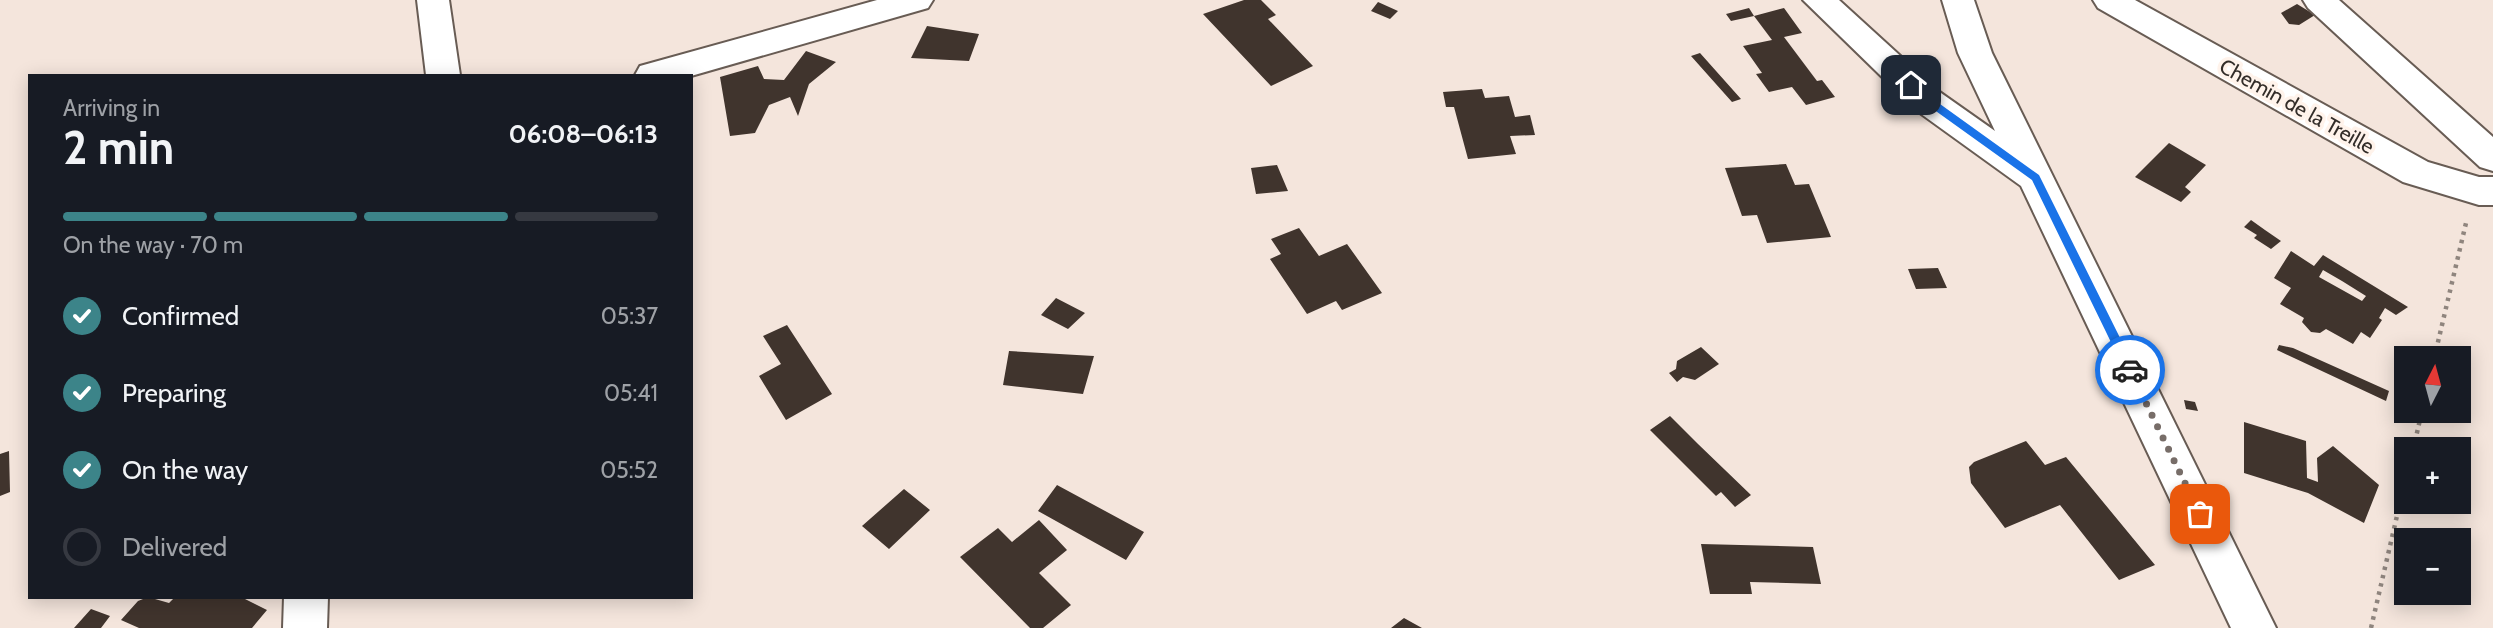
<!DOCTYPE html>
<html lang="en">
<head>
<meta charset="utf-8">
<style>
  :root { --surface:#171b24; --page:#20242c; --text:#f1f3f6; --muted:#9ea1a6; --line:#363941; --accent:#3c8489 }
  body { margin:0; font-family:Cabin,sans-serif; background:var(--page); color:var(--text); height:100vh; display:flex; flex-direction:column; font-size:26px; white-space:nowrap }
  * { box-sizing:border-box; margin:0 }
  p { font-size:23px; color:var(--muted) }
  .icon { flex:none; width:38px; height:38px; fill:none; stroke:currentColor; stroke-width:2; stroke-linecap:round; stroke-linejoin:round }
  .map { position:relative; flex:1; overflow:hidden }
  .panel { position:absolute; left:28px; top:74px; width:665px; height:525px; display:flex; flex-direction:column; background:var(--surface); border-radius:0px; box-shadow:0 4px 18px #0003 }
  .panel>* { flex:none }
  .needle { width:46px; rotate:6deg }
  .controls { position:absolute; left:2394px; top:346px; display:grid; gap:14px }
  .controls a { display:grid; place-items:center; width:77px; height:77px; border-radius:0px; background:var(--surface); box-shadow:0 4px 18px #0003; font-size:35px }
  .pin { position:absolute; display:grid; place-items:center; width:60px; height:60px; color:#fff; margin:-30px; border-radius:14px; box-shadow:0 4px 10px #0006 }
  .courier { position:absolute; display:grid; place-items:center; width:70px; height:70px; margin:-35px; border:5px solid #1a73e8; border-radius:50%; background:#fff; color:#222; box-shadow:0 2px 9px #0007 }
  .summary em { font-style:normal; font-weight:700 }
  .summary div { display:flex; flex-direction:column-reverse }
  .summary { display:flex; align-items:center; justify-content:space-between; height:119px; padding:0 35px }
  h1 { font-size:46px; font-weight:700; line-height:52px }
  .bar { display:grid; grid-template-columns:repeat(4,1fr); gap:10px 7px; align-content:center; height:84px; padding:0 35px }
  .bar i { height:9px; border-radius:5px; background:var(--line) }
  .bar .selected { background:var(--accent) }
  .bar p { grid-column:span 4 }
  ol { padding:0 35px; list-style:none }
  li { display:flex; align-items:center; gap:21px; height:77px }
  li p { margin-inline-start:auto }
  li .icon { padding:7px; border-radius:50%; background:var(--accent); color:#fff; stroke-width:4 }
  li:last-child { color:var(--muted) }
  li i { width:38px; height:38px; border:4px solid var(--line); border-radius:50% }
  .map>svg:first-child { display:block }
  .building { fill:#40342d; fill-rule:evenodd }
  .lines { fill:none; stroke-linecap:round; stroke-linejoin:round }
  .street-casing { stroke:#685c54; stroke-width:4 }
  .path { stroke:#8f857e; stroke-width:4.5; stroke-dasharray:3.5 5; stroke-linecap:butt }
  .street { fill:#fff; fill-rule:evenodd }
  .route { fill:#1a73e8 }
  .done { stroke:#776d68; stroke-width:7; stroke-dasharray:0 12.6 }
  .labels { text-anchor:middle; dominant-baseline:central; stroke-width:7; stroke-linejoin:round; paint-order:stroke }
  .street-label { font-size:21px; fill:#332d29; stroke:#fff3eb }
</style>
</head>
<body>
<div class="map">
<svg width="2493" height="628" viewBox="0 0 2493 628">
  <rect width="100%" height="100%" fill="#f4e5dc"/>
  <path class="building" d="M 1244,0 L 1261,0 L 1276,15 L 1268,19 L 1313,66 L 1271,86 L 1203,14 Z
    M 1378,2 L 1398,11 L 1390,19 L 1371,11 Z
    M 2297,4 L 2315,15 L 2299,25 L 2289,24 L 2281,13 Z
    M 1749,8 L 1754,16 L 1731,21 L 1726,14 Z
    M 1784,8 L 1802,33 L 1784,37 L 1817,81 L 1822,80 L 1835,97 L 1806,105 L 1792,87 L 1769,92 L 1756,74 L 1762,73 L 1743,46 L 1772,40 L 1754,16 Z
    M 927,26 L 979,34 L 969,61 L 911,58 Z
    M 806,51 L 836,62 L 809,84 L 798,116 L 790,97 L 769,105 L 755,133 L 730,136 L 720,77 L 758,66 L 764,79 L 784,80 Z
    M 1700,53 L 1741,99 L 1732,102 L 1691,56 Z
    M 1482,89 L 1485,98 L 1509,96 L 1515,117 L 1530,115 L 1535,135 L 1510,136 L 1516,154 L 1468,159 L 1454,107 L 1446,107 L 1443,92 Z
    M 2169,143 L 2206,165 L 2185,187 L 2191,192 L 2181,202 L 2135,177 Z
    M 1786,164 L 1795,185 L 1809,184 L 1831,237 L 1767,243 L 1757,215 L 1742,216 L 1725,168 Z
    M 1277,165 L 1288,191 L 1256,194 L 1251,168 Z
    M 2251,220 L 2265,230 L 2281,241 L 2271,249 L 2254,238 L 2257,235 L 2244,227 Z
    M 1299,228 L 1319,256 L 1347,244 L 1382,293 L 1342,310 L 1336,301 L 1307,314 L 1270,259 L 1281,254 L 1271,239 Z
    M 2291,251 L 2314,266 L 2323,255 L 2408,307 L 2396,315 L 2385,308 L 2379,318 L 2382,320 L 2370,338 L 2361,332 L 2353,344 L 2326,329 L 2320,333 L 2311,332 L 2302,322 L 2304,318 L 2280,304 L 2291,288 L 2274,278 ZM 2323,270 L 2342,281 L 2366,296 L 2362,301 L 2319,277 Z
    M 1938,268 L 1947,288 L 1916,289 L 1908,269 Z
    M 1056,298 L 1085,313 L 1068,329 L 1041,315 Z
    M 787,325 L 832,394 L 786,420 L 759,376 L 781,364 L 763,336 Z
    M 2279,345 L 2293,348 L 2389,391 L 2386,401 L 2277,350 Z
    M 1701,347 L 1719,364 L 1695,380 L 1683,377 L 1677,382 L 1669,373 L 1676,369 L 1677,361 Z
    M 1009,351 L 1094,356 L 1083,394 L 1003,385 Z
    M 2184,400 L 2195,402 L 2198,411 L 2186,409 Z
    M 1670,416 L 1698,444 L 1751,495 L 1735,507 L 1721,492 L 1716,496 L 1650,430 Z
    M 2244,422 L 2306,441 L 2307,478 L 2318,482 L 2317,458 L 2333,446 L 2379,485 L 2364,523 L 2308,493 L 2244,473 Z
    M 2026,441 L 2045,465 L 2066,457 L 2155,565 L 2119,580 L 2060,505 L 2005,528 L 1971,483 L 1969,467 L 1974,462 Z
    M 9,451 L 10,492 L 0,496 L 0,454 Z
    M 1057,485 L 1144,532 L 1126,560 L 1038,511 Z
    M 904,489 L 930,510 L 889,549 L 862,526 Z
    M 1039,520 L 1067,550 L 1039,573 L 1071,605 L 1043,628 L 1030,628 L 960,557 L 998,528 L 1012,542 Z
    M 1701,544 L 1813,547 L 1821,584 L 1750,582 L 1752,594 L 1710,594 Z
    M 148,597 L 169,603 L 175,597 L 241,597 L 267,610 L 252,628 L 139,628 L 121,620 L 138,601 Z
    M 91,609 L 110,616 L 101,628 L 74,628 Z
    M 1404,618 L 1422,628 L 1391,628 Z"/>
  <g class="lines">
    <g class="street-casing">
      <path id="street" d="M 417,0 L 449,0 L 460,75 L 426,75 Z
        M 877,0 L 933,0 L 928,8 L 691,76 L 635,75 L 640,66 Z
        M 1803,0 L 1839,0 L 1941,93 L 1995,131 L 1958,53 L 1942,0 L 1974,0 L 1992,53 L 2276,628 L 2231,628 L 2021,186 L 1917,111 Z
        M 2093,0 L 2135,0 L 2428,162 L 2479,177 L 2493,177 L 2493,205 L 2479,205 L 2403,182 L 2098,8 Z
        M 2303,0 L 2339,0 L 2493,137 L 2493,171 L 2480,167 L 2308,8 Z
        M 284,597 L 328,597 L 327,628 L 283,628 Z"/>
    </g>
    <path class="path" d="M 2434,359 L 2466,223
      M 2413,450 L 2422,411
      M 2371,628 L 2406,477"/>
    <use href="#street" class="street"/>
  </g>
  <path class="route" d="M 1907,82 L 1915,82 L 1933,99 L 2039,175 L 2136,370 L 2134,373 L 2126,373 L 2032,180 L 1926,104 L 1907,87 Z"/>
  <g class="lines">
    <path class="done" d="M 2130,370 L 2200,514"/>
  </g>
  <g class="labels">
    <g class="street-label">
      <text transform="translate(2297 106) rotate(29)">Chemin de la Treille</text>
    </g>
  </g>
</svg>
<div class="controls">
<a><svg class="needle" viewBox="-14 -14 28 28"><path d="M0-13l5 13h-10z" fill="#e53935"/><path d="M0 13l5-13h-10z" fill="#9ea1a6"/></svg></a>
<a>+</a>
<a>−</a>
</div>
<div class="pin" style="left:2200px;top:514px;background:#ea580c"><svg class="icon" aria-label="bag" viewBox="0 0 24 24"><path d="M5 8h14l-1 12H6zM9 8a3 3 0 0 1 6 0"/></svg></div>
<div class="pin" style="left:1911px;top:85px;background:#1f2937"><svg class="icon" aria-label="home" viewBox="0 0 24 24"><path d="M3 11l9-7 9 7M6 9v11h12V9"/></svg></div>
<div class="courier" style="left:2130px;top:370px"><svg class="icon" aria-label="car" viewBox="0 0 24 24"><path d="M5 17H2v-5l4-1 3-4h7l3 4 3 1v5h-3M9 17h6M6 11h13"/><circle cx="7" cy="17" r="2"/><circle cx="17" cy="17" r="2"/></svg></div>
<section class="panel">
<div class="summary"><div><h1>2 min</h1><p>Arriving in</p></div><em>06:08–06:13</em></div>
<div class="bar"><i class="selected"></i><i class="selected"></i><i class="selected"></i><i></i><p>On the way · 70 m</p></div>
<ol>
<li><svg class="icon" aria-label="check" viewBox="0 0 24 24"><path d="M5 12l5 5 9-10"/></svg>Confirmed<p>05:37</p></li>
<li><svg class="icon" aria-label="check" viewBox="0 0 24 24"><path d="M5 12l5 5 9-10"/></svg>Preparing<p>05:41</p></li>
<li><svg class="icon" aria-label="check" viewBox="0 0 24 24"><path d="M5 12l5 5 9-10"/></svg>On the way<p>05:52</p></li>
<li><i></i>Delivered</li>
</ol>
</section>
</div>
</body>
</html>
